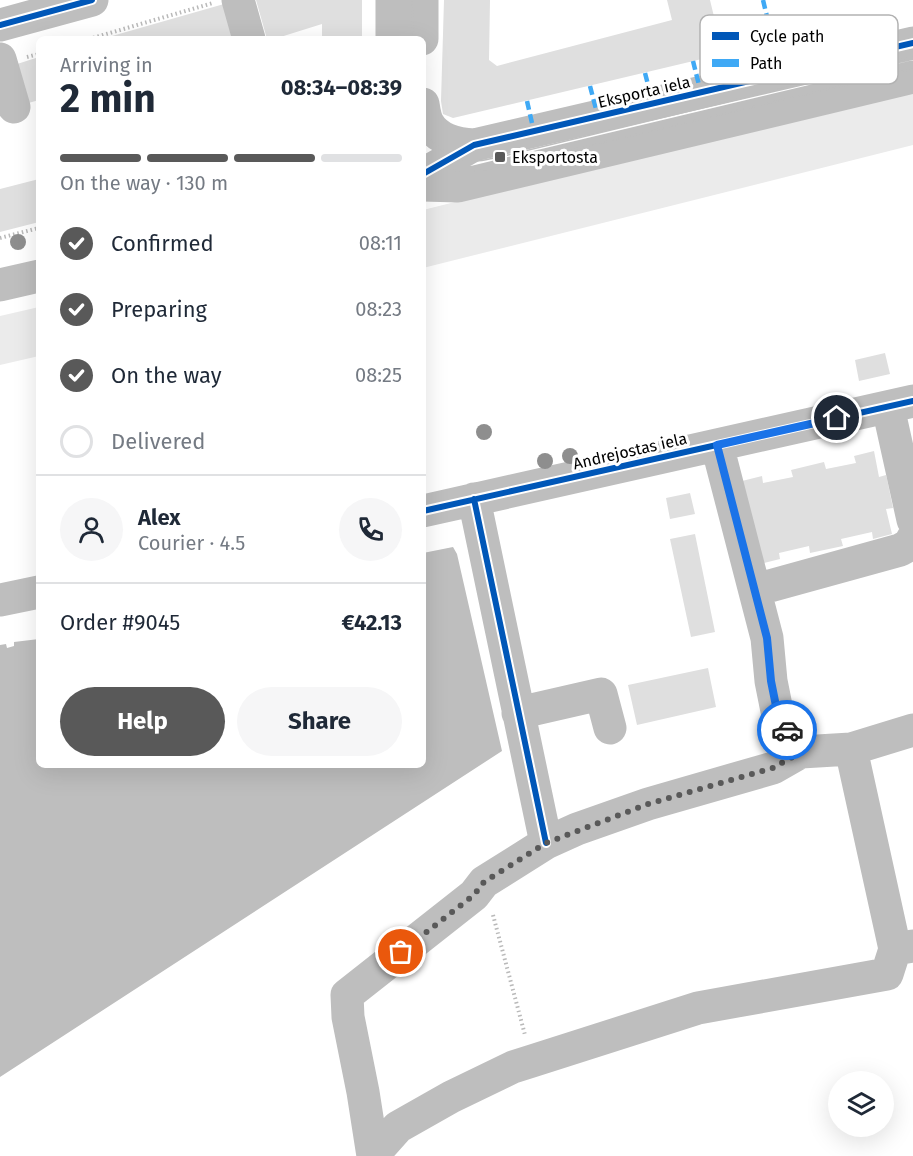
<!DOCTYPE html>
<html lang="en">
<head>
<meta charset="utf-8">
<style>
  :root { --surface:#fff; --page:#f6f6f7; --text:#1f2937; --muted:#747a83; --line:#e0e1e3; --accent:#595959 }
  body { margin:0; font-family:"Fira Sans",sans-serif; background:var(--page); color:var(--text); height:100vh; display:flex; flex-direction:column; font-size:22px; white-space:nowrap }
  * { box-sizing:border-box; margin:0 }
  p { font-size:20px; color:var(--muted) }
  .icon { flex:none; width:33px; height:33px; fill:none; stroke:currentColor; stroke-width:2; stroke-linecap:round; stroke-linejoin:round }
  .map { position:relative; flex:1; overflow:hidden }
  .side { position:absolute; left:36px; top:36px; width:390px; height:732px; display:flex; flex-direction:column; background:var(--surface); border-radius:9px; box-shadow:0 6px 24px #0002 }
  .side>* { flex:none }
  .fabs { position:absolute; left:828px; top:1071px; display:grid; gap:12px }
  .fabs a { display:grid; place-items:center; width:66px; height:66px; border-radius:50%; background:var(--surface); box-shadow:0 6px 24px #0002; font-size:30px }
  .pin { position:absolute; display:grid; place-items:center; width:51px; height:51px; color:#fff; margin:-26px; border:3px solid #fff; border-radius:50%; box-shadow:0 2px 6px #0007 }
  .courier { position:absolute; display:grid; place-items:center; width:60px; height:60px; margin:-30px; border:4px solid #1a73e8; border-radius:50%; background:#fff; color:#222; box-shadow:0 2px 8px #0007 }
  .head em { font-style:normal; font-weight:700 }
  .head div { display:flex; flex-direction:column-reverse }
  .head { display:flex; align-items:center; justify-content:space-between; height:102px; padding:0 24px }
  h1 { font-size:39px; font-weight:700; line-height:45px }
  .bar { display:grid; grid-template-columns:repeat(4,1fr); gap:9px 6px; align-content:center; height:72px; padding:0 24px }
  .bar i { height:8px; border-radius:4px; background:var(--line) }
  .bar .selected { background:var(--accent) }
  .bar p { grid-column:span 4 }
  .line { display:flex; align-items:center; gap:15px; padding:0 24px; border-top:2px solid var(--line) }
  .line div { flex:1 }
  .round { display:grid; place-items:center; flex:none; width:63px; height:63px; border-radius:32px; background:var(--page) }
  ol { padding:0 24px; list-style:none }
  li { display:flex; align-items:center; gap:18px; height:66px }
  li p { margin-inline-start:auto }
  li .icon { padding:6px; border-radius:50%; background:var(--accent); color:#fff; stroke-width:4 }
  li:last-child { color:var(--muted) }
  li i { width:33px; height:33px; border:3px solid var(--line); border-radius:50% }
  .button { display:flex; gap:12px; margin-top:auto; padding:12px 24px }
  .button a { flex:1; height:69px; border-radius:36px; background:var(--accent); color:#fff; font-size:24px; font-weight:700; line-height:69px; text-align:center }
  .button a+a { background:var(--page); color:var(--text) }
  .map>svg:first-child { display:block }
  .green { fill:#ebebeb }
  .water { fill:#bebebe }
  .building { fill:#dfdfdf }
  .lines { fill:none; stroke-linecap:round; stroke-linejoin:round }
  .path { stroke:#b9b9b9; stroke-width:4; stroke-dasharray:1.5 3; stroke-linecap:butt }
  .minor { stroke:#bebebe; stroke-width:33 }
  .tram { stroke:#bebebe; stroke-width:1.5 }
  .quiet { stroke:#3fa9f5; stroke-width:4.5; stroke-dasharray:9 4.5; stroke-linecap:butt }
  .cycleway-casing { stroke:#fff; stroke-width:10 }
  .cycleway { stroke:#0057b8; stroke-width:6 }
  .tree { fill:#8e8e8e }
  .done { stroke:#595959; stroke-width:6; stroke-dasharray:0 10.8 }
  .route { stroke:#1a73e8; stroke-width:8 }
  .poi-dot { fill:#595959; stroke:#fff; stroke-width:2 }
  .labels { text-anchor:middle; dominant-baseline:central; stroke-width:6; stroke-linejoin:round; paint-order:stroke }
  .street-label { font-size:16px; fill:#000; stroke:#fff }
  .poi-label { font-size:16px; fill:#000; stroke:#fff; text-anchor:start }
  .key { fill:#fff; stroke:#b2b2b2; stroke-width:1.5 }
  .key-label { font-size:16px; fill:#000 }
</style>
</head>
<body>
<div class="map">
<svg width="913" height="1156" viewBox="0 0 913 1156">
  <rect width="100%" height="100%" fill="#fff"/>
  <path class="green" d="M 913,88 L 913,145 L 423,268 L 423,210 Z
    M 39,307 L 39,356 L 0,365 L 0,316 Z"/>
  <path class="water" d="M 453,547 L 457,554 L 502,751 L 0,1077 L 0,645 L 6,644 L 7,648 L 14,646 L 14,642 L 39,639 L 39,765 L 423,765 L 423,553 Z"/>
  <path class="building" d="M 256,0 L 362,0 L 362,39 L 322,39 L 322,24 L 274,39 L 267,39 Z
    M 444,0 L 490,0 L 489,60 L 497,66 L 672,20 L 667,0 L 710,0 L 723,54 L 453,118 L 443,114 L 441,101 Z
    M 224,4 L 234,39 L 105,39 L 105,38 Z
    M 39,57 L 39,100 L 25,104 L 14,65 Z
    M 39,179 L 39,222 L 0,232 L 0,189 Z
    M 885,353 L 890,374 L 859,381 L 855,360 Z
    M 874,451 L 879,477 L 886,475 L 887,479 L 893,508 L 886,509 L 892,534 L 873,539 L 872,532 L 841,539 L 843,546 L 810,553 L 809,546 L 779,553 L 780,559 L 764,563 L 742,481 L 762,476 L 763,483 L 793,477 L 791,470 L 824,462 L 826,469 L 856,463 L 854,456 Z
    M 690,493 L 695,514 L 670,519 L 666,498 Z
    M 695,534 L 715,632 L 691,637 L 670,539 Z
    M 708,668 L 716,707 L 637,725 L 628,685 Z"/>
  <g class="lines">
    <path class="path" d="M 89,39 L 213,3
      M 27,57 L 39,54
      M 0,238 L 39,228
      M 493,915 L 525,1035"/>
    <path class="minor" d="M 238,0 L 249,39
      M 0,25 L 92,0
      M 392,39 L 392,0
      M 422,39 L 422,0
      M 0,59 L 14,107
      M 423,104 C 424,110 425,118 428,123 C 437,139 457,144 474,145
      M 423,174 L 474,145 L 913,43
      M 423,185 L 458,186 L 913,77
      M 0,285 L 39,276
      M 888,407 L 913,520
      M 717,445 L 767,638 L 771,681 L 778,716 L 801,752
      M 474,499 L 546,843
      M 423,511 L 913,401
      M 755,590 L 900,550 L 909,545 L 913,538
      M 0,600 L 39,592
      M 518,713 L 601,694 L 610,728
      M 851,749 L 895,949 L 913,946
      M 373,1155 L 398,1127 L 451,1097 L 513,1067 L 532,1061 L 698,1008 L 887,974 L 895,949
      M 373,1156 L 363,1092 L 348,1017 L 347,995 L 474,895 L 484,882 L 546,843 L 577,829 L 648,804 L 773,768 L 801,752 L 851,749 L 913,730"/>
    <path class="tram" d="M 412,0 L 413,39
      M 401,39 L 401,0
      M 423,130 C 434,147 455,163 476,161 C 484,161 492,158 500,157 L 913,57
      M 423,155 C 443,173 466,173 491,169 L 913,69"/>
    <path class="quiet" d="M 763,0 L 769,25
      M 693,61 L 699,85
      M 645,73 L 651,96
      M 590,86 L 596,109
      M 527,101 L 532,123"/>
    <g class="cycleway-casing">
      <path id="cycleway" d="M 0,25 L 92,0
        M 423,174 L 474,145 L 913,43
        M 474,499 L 546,843
        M 423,511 L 913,401"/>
    </g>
    <use href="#cycleway" class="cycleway"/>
  </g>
  <g class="tree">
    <circle cx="18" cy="242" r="8"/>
    <circle cx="484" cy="432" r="8"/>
    <circle cx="570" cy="456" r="8"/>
    <circle cx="545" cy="461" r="8"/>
  </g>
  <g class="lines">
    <path class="done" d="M 401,952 L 474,895 L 484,882 L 546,843 L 648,804 L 773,768 L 801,752 L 787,730"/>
    <path class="route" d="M 787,730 L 778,716 L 771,681 L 767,638 L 717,445 L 837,418"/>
  </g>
  <rect class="poi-dot" x="494" y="151" width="12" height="12" rx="3"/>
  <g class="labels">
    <g class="street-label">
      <text transform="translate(644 92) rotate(-13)">Eksporta iela</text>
      <text transform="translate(630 451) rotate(-13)">Andrejostas iela</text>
    </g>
    <g class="poi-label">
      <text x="512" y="157">Eksportosta</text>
    </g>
  </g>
  <rect x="700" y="15" width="198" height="69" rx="9" class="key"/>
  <rect x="712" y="32" width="27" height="8" fill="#0057b8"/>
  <rect x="712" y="59" width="27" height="8" fill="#3fa9f5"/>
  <g class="key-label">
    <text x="750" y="42">Cycle path</text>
    <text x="750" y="69">Path</text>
  </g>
</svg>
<div class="fabs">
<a><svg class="icon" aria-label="layers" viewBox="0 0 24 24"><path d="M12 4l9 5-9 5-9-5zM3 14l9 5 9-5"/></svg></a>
</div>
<div class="pin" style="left:401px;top:952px;background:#ea580c"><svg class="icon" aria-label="bag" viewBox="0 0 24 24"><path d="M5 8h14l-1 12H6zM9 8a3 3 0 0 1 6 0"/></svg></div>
<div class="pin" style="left:837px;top:418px;background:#1f2937"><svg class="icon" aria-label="home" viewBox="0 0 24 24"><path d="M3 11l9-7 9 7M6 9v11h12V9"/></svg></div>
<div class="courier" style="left:787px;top:730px"><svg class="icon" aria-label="car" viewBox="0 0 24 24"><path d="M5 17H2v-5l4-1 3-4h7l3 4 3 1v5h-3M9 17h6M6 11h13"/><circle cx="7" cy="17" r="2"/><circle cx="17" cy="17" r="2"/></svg></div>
<section class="side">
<div class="head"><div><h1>2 min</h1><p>Arriving in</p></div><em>08:34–08:39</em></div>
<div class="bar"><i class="selected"></i><i class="selected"></i><i class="selected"></i><i></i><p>On the way · 130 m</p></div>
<ol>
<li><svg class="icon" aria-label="check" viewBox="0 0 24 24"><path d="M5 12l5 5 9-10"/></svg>Confirmed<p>08:11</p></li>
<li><svg class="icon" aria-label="check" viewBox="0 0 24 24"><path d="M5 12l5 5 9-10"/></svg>Preparing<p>08:23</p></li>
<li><svg class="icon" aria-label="check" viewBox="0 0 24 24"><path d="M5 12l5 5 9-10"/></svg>On the way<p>08:25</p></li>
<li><i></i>Delivered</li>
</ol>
<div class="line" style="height:108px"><a class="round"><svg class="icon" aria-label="person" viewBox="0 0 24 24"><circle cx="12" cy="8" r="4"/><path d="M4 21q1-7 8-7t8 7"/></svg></a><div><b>Alex</b><p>Courier · 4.5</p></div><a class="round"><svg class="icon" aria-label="phone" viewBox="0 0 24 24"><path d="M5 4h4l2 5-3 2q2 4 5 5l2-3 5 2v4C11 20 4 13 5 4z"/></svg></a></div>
<div class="line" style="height:78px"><div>Order #9045</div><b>€42.13</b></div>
<div class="button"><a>Help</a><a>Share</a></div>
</section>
</div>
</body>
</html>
